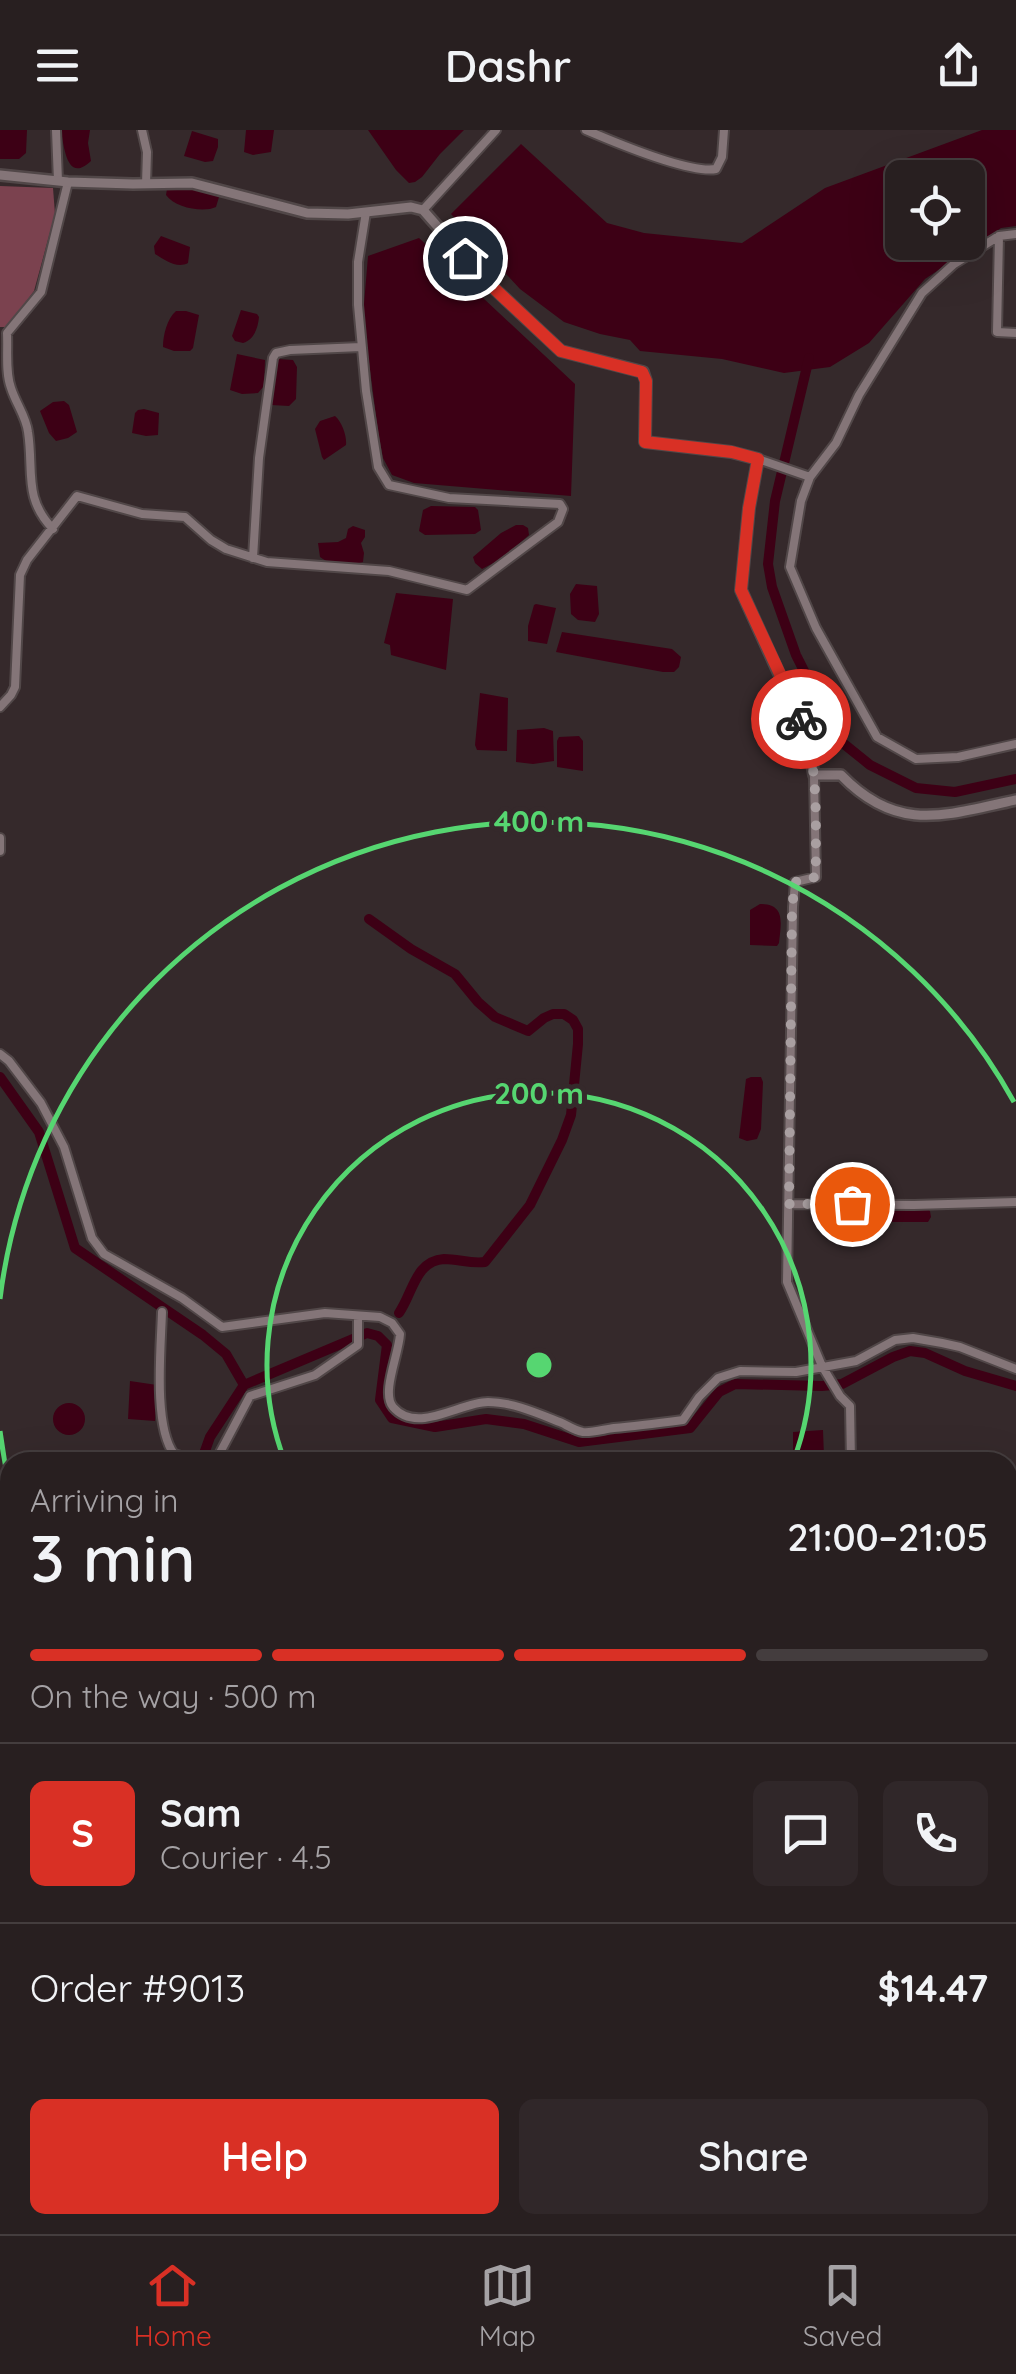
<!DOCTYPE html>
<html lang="en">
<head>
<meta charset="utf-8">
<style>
  :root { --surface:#281f20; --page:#302729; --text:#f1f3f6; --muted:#a5a2a5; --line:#443d3e; --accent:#d93025 }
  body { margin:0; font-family:Quicksand,sans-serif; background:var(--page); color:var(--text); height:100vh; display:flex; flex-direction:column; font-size:38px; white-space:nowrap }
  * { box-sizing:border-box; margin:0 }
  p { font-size:32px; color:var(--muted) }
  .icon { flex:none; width:55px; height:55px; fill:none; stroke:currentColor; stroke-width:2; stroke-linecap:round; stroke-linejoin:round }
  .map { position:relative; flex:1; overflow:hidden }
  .details { position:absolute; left:0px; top:1322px; width:1018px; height:782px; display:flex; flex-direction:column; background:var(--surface); border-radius:30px 30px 0 0; box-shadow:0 10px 40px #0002,0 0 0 2px var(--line) }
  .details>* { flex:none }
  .buttons { position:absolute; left:885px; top:30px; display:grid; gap:20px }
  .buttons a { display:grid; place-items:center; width:100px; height:100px; border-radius:15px; background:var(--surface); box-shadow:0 10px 40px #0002,0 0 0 2px var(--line); font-size:50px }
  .pin { position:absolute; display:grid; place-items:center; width:85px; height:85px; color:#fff; margin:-42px; border:5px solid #fff; border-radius:50%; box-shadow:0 2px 10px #0007 }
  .courier { position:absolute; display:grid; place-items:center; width:100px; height:100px; margin:-50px; border:8px solid #d93025; border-radius:50%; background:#fff; color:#222; box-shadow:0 2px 12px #0007 }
  .headline em { font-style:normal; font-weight:600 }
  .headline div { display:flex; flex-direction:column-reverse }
  .headline { display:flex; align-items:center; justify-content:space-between; height:170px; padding:0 30px }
  h1 { font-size:65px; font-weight:600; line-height:75px }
  .bar { display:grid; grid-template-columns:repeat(4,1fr); gap:15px 10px; align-content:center; height:120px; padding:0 30px }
  .bar i { height:12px; border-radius:8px; background:var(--line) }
  .bar .active { background:var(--accent) }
  .bar p { grid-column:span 4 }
  .line { display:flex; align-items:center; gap:25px; padding:0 30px; border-top:2px solid var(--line) }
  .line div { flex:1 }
  .round { display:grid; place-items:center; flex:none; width:105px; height:105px; border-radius:15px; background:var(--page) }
  .action { display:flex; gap:20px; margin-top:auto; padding:20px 30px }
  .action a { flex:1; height:115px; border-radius:15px; background:var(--accent); color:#fff; font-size:40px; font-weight:600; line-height:115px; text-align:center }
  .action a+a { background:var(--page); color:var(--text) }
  header { display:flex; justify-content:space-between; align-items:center; height:130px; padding:0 30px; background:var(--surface); font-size:45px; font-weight:600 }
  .dock { display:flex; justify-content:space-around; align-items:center; height:140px; border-top:2px solid var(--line); background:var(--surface); font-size:28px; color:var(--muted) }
  .dock a { display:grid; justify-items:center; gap:5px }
  .dock .active { color:var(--accent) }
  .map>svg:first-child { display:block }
  .green { fill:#7b424f }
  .water { fill:#3d0015; fill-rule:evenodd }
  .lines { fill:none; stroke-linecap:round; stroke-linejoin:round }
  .canal { stroke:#3d0015; stroke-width:10 }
  .minor-casing { stroke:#514748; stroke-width:12 }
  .tertiary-casing { stroke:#514748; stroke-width:14 }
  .minor { stroke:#847578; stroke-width:8 }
  .tertiary { stroke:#847578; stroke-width:9 }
  .done { stroke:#a99fa1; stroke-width:10; stroke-dasharray:0 18 }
  .route { stroke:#d93025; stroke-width:12 }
  .ring { fill:none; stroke:#56d671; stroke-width:5 }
  .centre { fill:#56d671; stroke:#35292b; stroke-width:5 }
  .ring-label { font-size:30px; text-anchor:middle; font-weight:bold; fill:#56d671; stroke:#35292b; stroke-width:10; stroke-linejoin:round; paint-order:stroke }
</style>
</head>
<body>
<header><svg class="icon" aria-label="menu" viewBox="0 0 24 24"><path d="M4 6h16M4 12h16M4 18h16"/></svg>Dashr<svg class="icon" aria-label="share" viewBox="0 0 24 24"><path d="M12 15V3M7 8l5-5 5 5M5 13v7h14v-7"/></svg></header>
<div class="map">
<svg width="1016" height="2104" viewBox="0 0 1016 2104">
  <rect width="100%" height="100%" fill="#35292b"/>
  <path class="green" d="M 0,56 L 53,58 L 55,84 L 34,161 L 7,197 L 0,197 Z"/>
  <path class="water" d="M 0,0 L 27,0 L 26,23 L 19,29 L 0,29 Z
    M 61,0 L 90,0 L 88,13 L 91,31 C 67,54 64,17 61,0 Z
    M 246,0 L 274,0 L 271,22 L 253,25 L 244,22 Z
    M 368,0 L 464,0 L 440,24 L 422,47 L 415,52 L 409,53 L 396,40 Z
    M 982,0 L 1016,0 L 1016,96 L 1001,98 L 925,149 L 869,213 L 830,237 L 784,243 L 722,229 L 640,221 L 630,210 L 600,204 L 564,192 L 520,159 L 451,84 L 521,14 L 607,93 L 644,103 L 742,113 L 825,58 ZM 902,48 L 968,48 L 968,112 L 902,112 Z
    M 192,1 L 218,9 L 218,17 L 213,31 L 205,32 L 184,26 Z
    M 176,55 L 217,64 L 219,67 L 216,77 C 204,83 175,78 166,65 L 167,59 Z
    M 161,106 L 190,117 L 188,133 C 177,139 165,130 155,124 L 154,116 Z
    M 419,108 L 575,254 L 571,366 L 414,353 L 392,345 L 383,328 L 378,301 L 363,186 L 368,126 Z
    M 241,180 L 257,184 L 259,187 C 258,198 254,210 243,213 L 235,211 L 232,206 Z
    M 176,181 L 186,181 L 199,185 L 193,218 L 190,221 L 174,221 L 163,217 C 163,205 167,189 176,181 Z
    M 237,224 L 265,230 L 264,256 L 258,263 L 242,264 L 230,260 Z
    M 278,229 L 293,230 L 297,237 L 296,269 L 289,276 L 271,275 L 275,235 Z
    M 64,271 L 69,275 L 77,302 L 68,308 L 56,311 L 49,303 L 40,281 L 53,272 Z
    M 144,279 L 159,283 L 158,305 L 146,306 L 132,303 L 135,283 L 138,280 Z
    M 335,286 C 342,292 347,306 346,315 L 324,330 L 322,327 L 315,299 L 320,291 Z
    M 431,376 L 475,377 L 478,380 L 481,400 L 475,404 L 425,405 L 419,401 L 423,380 Z
    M 516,395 L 523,395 L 528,398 L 529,405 L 501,429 L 482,439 L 475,433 L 473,427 L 501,403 Z
    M 353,396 L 365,400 L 365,407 L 361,413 L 364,423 L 363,432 C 350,436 331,436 320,427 L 318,413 L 338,412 L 346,408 L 348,399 Z
    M 576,454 L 597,456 L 599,484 L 595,492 L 578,490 L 571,484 L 570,464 Z
    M 396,463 L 453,469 L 446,540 L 391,525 L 390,515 L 384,513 Z
    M 536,474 L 556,478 L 547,514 L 528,511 L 528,496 L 534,475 Z
    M 562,502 L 672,519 L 681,527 L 679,537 L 674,542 L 663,542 L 556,522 Z
    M 480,563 L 508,568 L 507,621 L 477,620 L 475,615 Z
    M 544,598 L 553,601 L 554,631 L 533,634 L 516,632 L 517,600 Z
    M 579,606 L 583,611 L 583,641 L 557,637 L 557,611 L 559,607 Z
    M 760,774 C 786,774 781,793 779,813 L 777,816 L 750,815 L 750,780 Z
    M 751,947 L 761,947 L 763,952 L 761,999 L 757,1009 L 747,1011 L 739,1008 L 746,949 Z
    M 866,1077 L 926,1078 L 930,1081 L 931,1087 L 928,1092 L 865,1092 L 859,1091 L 856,1082 Z
    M 130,1251 L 157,1255 L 155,1291 L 128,1289 Z
    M53 1289a16 16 0 1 1 32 0a16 16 0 1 1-32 0Z
    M 823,1300 L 824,1327 L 793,1329 L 793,1302 Z"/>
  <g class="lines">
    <path class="canal" d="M 809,228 L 775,371 L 768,434 L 772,457 L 796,525 L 839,610 L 870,635 L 916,658 L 955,662 L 1016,649
      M 369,789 L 411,819 L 455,844 L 478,872 L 495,887 L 528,901 L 544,888 L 553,884 L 564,884 L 573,890 L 578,899 L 578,914 L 571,985 L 562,1010 L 530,1075 L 485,1132 C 470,1134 459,1129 444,1129 C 415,1131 413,1163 399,1183
      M 0,947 L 39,1002 L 75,1118 L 203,1205 L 226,1224 L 244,1255
      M 201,1332 L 210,1307 L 244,1255 L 367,1203 L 378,1206 L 387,1215 L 380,1270 L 392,1288 L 435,1297 L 486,1289 L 524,1294 L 579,1312 L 690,1298 L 719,1262 L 735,1254 L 822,1256 L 842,1254 L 893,1227 L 910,1221 L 925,1223 L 965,1241 L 1016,1256
      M 0,1985 L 10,1988
      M 867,2095 L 868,2104
      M 546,2104 L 549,2095
      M 789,2104 L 793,2095"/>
    <g class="minor-casing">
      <path id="minor" d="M 56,0 L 58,51
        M 142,0 L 147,22 L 146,54
        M 586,0 C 614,12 689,44 716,39 L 722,27 L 724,0
        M 423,80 L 496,0
        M 1016,104 L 999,106 L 954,134 L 922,163 L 859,265 L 836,313 L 810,347 L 801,371 L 790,437 L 816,498 L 877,607 L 916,629 L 958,627 L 1016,614
        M 999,106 L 997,202 L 1016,203
        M 758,329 L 810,347
        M 53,399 C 23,368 34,341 28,302 C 26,286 16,274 11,258 C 5,242 8,220 7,203 L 41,162 L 68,52
        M 253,428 L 259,328 L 273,228 L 276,223 L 290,220 L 361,217
        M 0,577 L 11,565 L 15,557 L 20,445 L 27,430 L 77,366 L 142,384 L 185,387 L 211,410 L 226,419 L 267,432 L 389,441 L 467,460 L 558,392 L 563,379 L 560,374 L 449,368 L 389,355 L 378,337 L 366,261 L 358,175 L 358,132 L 366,82
        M 814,645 L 816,747 L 795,752 L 793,777 L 787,1152 L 822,1236 L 840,1266 L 850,1276 L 851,1332
        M 0,708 L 0,721
        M 0,924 L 9,931 L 41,973 L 64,1017 L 92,1108 L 104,1124 L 182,1168 L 222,1197 L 325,1183 L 380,1187 L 392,1193 L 400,1204 C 399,1224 381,1263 393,1277 C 417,1305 460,1272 488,1272 C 513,1272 539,1284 562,1293 C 568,1296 576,1301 583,1302 C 592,1303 605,1299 614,1298 C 637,1296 660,1293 683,1290 L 699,1267 L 718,1248 L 740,1241 L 796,1242 L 856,1231 L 895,1210 L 913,1208 L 942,1213 L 960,1217 L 1016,1239
        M 789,1074 L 914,1075 L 1016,1072
        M 162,1182 C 161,1217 153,1296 174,1324 L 200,1332
        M 215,1332 L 250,1266 L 315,1245 L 358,1215 L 358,1186
        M 0,1994 L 10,1998
        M 896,2104 L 897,2095"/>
    </g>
    <g class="tertiary-casing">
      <path id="tertiary" d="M 0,45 L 68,52 L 133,54 L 192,53 L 307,83 L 348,84 L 411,77 L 423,80 L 482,147 L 561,221 L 643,242 L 646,251 L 645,312 L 731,322 L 758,329 L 749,378 L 741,460 L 806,603 L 814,645 L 841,645 C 898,704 945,685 1016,670"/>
    </g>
    <use href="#minor" class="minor"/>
    <use href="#tertiary" class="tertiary"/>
  </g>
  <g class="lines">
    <path class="done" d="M 801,589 C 820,638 815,695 816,747 L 795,752 L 792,778 L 789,1074 L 852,1074"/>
    <path class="route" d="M 465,128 L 482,147 L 561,221 L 642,242 L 646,251 L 645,312 L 732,322 L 758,329 L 749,378 L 741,460 L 801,589"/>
  </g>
  <g class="ring">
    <path d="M285 1332A272 272 0 1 1 793 1332"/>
    <path d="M10 1357A543 543 0 0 1 0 1301M0 1169A543 543 0 0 1 1014 972"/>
  </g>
  <circle cx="539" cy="1235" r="15" class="centre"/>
  <g class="ring-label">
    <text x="539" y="702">400 m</text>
    <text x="539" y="974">200 m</text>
  </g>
</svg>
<div class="buttons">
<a><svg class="icon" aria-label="locate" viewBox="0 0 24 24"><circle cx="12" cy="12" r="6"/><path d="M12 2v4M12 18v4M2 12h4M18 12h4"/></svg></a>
</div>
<div class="pin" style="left:852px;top:1074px;background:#ea580c"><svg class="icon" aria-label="bag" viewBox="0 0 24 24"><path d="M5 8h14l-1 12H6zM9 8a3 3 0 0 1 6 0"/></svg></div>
<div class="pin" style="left:465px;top:128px;background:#1f2937"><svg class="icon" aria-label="home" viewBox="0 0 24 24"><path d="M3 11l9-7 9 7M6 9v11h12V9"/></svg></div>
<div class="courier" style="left:801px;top:589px"><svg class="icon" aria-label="bike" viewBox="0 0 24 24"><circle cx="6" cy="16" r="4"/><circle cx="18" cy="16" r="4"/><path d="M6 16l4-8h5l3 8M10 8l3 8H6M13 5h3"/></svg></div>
<section class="details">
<div class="headline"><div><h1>3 min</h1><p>Arriving in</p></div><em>21:00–21:05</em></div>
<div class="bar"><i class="active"></i><i class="active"></i><i class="active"></i><i></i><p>On the way · 500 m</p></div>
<div class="line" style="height:180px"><b class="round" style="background:var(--accent);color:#fff">S</b><div><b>Sam</b><p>Courier · 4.5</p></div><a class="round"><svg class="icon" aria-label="chat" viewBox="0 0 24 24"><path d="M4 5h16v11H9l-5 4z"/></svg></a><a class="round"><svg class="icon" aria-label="phone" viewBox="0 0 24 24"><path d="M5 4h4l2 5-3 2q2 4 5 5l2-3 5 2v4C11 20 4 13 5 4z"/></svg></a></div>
<div class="line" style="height:130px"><div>Order #9013</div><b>$14.47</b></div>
<div class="action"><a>Help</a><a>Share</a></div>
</section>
</div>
<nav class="dock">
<a class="active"><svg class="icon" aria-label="home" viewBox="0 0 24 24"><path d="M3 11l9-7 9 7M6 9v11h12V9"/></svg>Home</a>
<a><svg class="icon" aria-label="map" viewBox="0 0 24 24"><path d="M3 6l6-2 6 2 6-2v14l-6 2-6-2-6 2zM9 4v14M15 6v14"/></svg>Map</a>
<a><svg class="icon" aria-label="saved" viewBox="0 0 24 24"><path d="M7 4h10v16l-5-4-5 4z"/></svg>Saved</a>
</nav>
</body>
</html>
